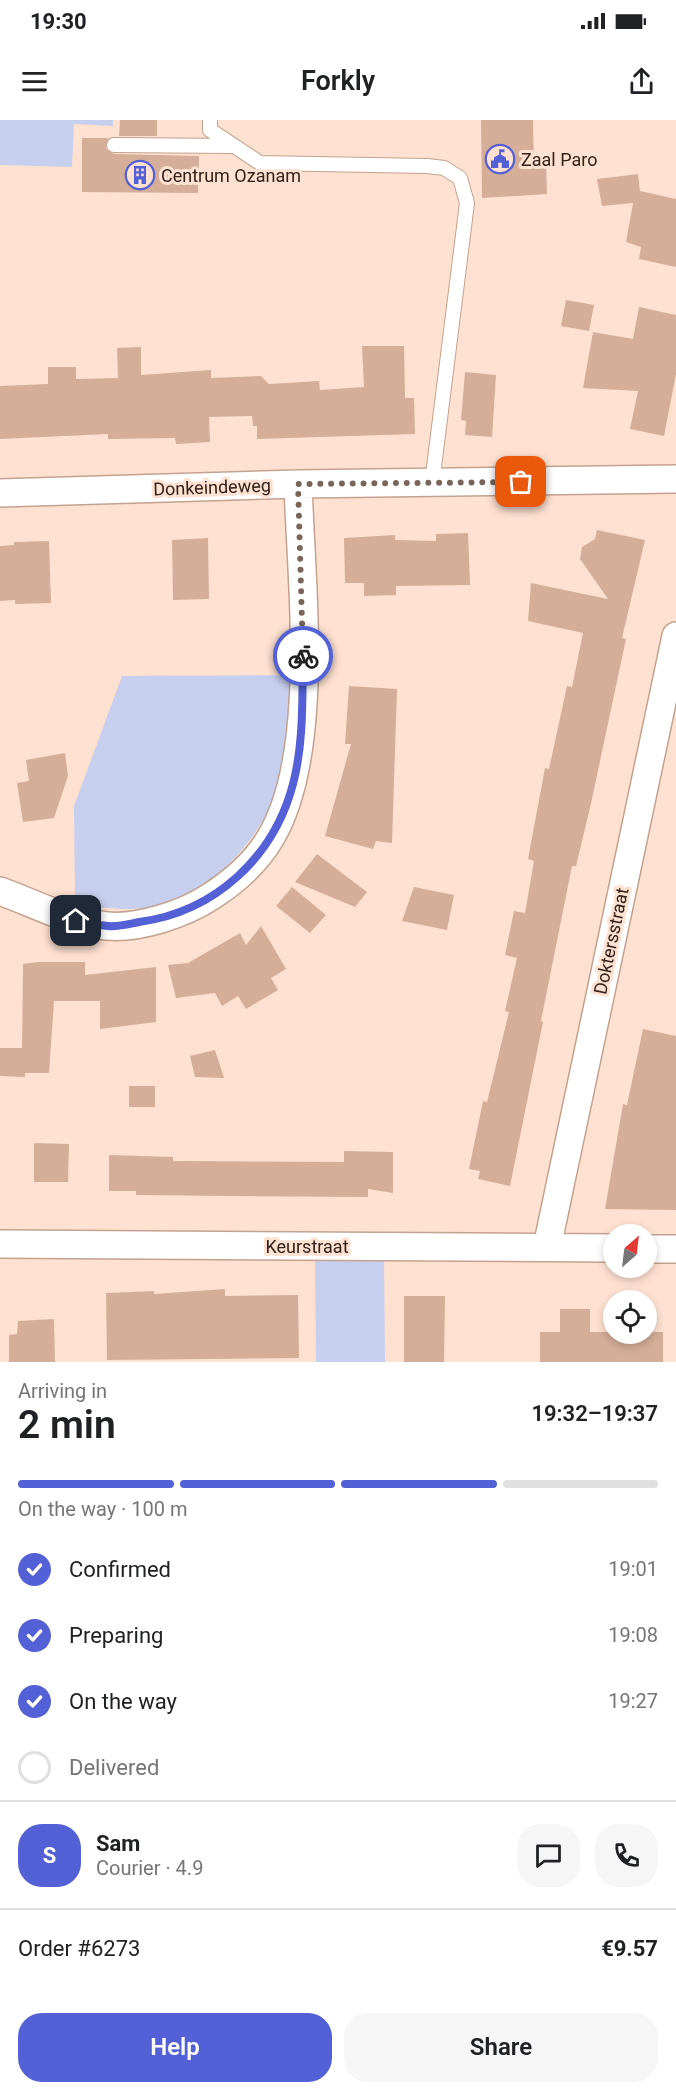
<!DOCTYPE html>
<html lang="en">
<head>
<meta charset="utf-8">
<style>
  :root { --surface:#fff; --page:#f6f6f6; --text:#202124; --muted:#757577; --line:#e0e0e0; --accent:#5360d6 }
  body { margin:0; font-family:Roboto,sans-serif; background:var(--page); color:var(--text); height:100vh; display:flex; flex-direction:column; font-size:22px; white-space:nowrap }
  * { box-sizing:border-box; margin:0 }
  p { font-size:20px; color:var(--muted) }
  .icon { flex:none; width:33px; height:33px; fill:none; stroke:currentColor; stroke-width:2; stroke-linecap:round; stroke-linejoin:round }
  .map { position:relative; height:1242px; overflow:hidden }
  .panel { display:flex; flex-direction:column; background:var(--surface); flex:1 }
  .panel>* { flex:none }
  .needle { width:39px; rotate:28deg }
  .tools { position:absolute; left:603px; top:1104px; display:grid; gap:12px }
  .tools a { display:grid; place-items:center; width:54px; height:54px; border-radius:50%; background:var(--surface); box-shadow:0 3px 9px #0003; font-size:30px }
  .pin { position:absolute; display:grid; place-items:center; width:51px; height:51px; color:#fff; margin:-26px; border-radius:12px; box-shadow:0 3px 9px #0006 }
  .courier { position:absolute; display:grid; place-items:center; width:60px; height:60px; margin:-30px; border:4px solid #5360d6; border-radius:50%; background:#fff; color:#222; box-shadow:0 2px 8px #0007 }
  .overview em { font-style:normal; font-weight:600 }
  .overview div { display:flex; flex-direction:column-reverse }
  .overview { display:flex; align-items:center; justify-content:space-between; height:102px; padding:0 18px }
  h1 { font-size:39px; font-weight:600; line-height:45px }
  .bar { display:grid; grid-template-columns:repeat(4,1fr); gap:9px 6px; align-content:center; height:72px; padding:0 18px }
  .bar i { height:8px; border-radius:4px; background:var(--line) }
  .bar .current { background:var(--accent) }
  .bar p { grid-column:span 4 }
  .line { display:flex; align-items:center; gap:15px; padding:0 18px; border-top:2px solid var(--line) }
  .line div { flex:1 }
  .round { display:grid; place-items:center; flex:none; width:63px; height:63px; border-radius:24px; background:var(--page) }
  ol { padding:0 18px; list-style:none }
  li { display:flex; align-items:center; gap:18px; height:66px }
  li p { margin-inline-start:auto }
  li .icon { padding:6px; border-radius:50%; background:var(--accent); color:#fff; stroke-width:4 }
  li:last-child { color:var(--muted) }
  li i { width:33px; height:33px; border:3px solid var(--line); border-radius:50% }
  .action { display:flex; gap:12px; margin-top:auto; padding:12px 18px }
  .action a { flex:1; height:69px; border-radius:24px; background:var(--accent); color:#fff; font-size:24px; font-weight:600; line-height:69px; text-align:center }
  .action a+a { background:var(--page); color:var(--text) }
  .status { display:flex; justify-content:space-between; align-items:center; height:42px; padding:0 30px; background:var(--surface); direction:ltr }
  .status svg { height:16px; fill:currentColor }
  header { display:flex; justify-content:space-between; align-items:center; height:78px; padding:0 18px; background:var(--surface); font-size:27px; font-weight:600 }
  .map>svg:first-child { display:block }
  .green { fill:#c7cfee }
  .building { fill:#d4ae98 }
  .lines { fill:none; stroke-linecap:round; stroke-linejoin:round }
  .service-casing { stroke:#c3a28f; stroke-width:16 }
  .minor-casing { stroke:#c3a28f; stroke-width:30 }
  .service { stroke:#fff; stroke-width:14 }
  .minor { stroke:#fff; stroke-width:27 }
  .done { stroke:#78665b; stroke-width:6; stroke-dasharray:0 10.8 }
  .route { stroke:#5360d6; stroke-width:8 }
  .labels { text-anchor:middle; dominant-baseline:central; stroke-width:6; stroke-linejoin:round; paint-order:stroke }
  .poi-label { font-size:18px; fill:#30231c; stroke:#fee1d1; text-anchor:start }
  .street-label { font-size:18px; fill:#30231c; stroke:#fee1d1 }
</style>
</head>
<body>
<div class="status"><b>19:30</b><svg viewBox="0 0 49 12"><path d="M0 12V9h3v3zM5 12V6h3v6zM10 12V3h3v9zM15 12V0h3v12zM26 1h20v11H26zM47 4h2v5h-2z"/></svg></div>
<header><svg class="icon" aria-label="menu" viewBox="0 0 24 24"><path d="M4 6h16M4 12h16M4 18h16"/></svg>Forkly<svg class="icon" aria-label="share" viewBox="0 0 24 24"><path d="M12 15V3M7 8l5-5 5 5M5 13v7h14v-7"/></svg></header>
<div class="map">
<svg width="676" height="1242" viewBox="0 0 676 1242">
  <rect width="100%" height="100%" fill="#fee1d1"/>
  <path class="green" d="M 0,0 L 113,0 L 113,6 L 74,4 L 72,47 L 0,45 Z
    M 292,555 C 291,583 289,634 281,660 C 267,710 214,773 162,785 C 135,792 102,789 75,783 L 74,686 L 122,556 Z
    M 384,1135 L 385,1242 L 316,1242 L 315,1137 Z"/>
  <path class="building" d="M 120,0 L 157,0 L 157,16 L 119,16 Z
    M 481,0 L 533,0 L 534,45 L 546,44 L 547,74 L 482,78 Z
    M 82,18 L 108,18 L 106,29 L 114,34 L 199,36 L 198,73 L 82,72 Z
    M 638,54 L 640,71 L 676,79 L 676,147 L 639,139 L 641,127 L 626,122 L 633,83 L 602,86 L 597,59 Z
    M 566,180 L 594,185 L 589,211 L 561,206 Z
    M 639,187 L 676,195 L 676,254 L 664,316 L 630,309 L 638,271 L 583,268 L 593,212 L 633,219 Z
    M 362,226 L 404,226 L 405,278 L 414,278 L 415,314 L 257,319 L 257,306 L 253,306 L 252,296 L 209,297 L 210,322 L 176,324 L 175,318 L 108,319 L 108,314 L 0,319 L 0,266 L 48,264 L 48,247 L 76,247 L 76,259 L 118,258 L 117,228 L 141,227 L 141,255 L 211,250 L 211,258 L 261,256 L 269,264 L 319,261 L 320,270 L 364,267 Z
    M 465,252 L 496,255 L 492,317 L 465,315 L 466,301 L 461,300 Z
    M 597,410 L 645,420 L 622,518 L 626,519 L 590,688 L 576,746 L 572,746 L 541,901 L 543,902 L 510,1066 L 478,1059 L 480,1051 L 469,1049 L 483,981 L 487,982 L 509,892 L 505,891 L 517,838 L 505,835 L 514,791 L 525,793 L 534,741 L 528,739 L 545,648 L 549,649 L 567,566 L 572,567 L 583,513 L 528,501 L 531,463 L 608,479 L 580,439 L 582,427 L 595,419 Z
    M 468,413 L 470,465 L 396,466 L 396,475 L 364,476 L 364,463 L 345,463 L 344,418 L 395,415 L 395,420 L 436,421 L 436,414 Z
    M 208,418 L 209,479 L 173,480 L 172,420 Z
    M 49,421 L 51,483 L 15,484 L 15,480 L 0,481 L 0,426 L 14,425 L 14,422 Z
    M 349,566 L 397,569 L 392,723 L 376,721 L 373,729 L 325,716 L 351,624 L 345,624 Z
    M 65,633 L 68,656 L 54,698 L 23,702 L 17,663 L 29,661 L 26,640 Z
    M 317,734 L 367,772 L 355,787 L 295,762 Z
    M 292,767 L 326,795 L 310,813 L 276,786 Z
    M 414,767 L 454,775 L 447,810 L 402,801 Z
    M 261,806 L 286,849 L 271,858 L 278,870 L 246,889 L 238,876 L 222,886 L 215,873 L 176,878 L 168,845 L 188,843 L 240,813 L 246,825 Z
    M 38,842 L 85,842 L 85,855 L 156,847 L 156,902 L 100,909 L 100,881 L 54,881 L 49,953 L 25,953 L 25,957 L 0,956 L 0,928 L 22,928 L 23,844 Z
    M 643,909 L 676,916 L 676,1090 L 605,1089 L 623,984 L 627,985 Z
    M 215,930 L 224,958 L 195,957 L 190,936 Z
    M 129,966 L 155,966 L 155,987 L 129,987 Z
    M 34,1023 L 69,1024 L 68,1062 L 34,1062 Z
    M 344,1031 L 393,1032 L 393,1073 L 368,1069 L 368,1077 L 231,1076 L 136,1075 L 136,1071 L 109,1071 L 109,1035 L 173,1037 L 173,1041 L 344,1042 Z
    M 225,1169 L 225,1176 L 298,1175 L 299,1238 L 107,1240 L 106,1173 L 154,1171 L 154,1174 Z
    M 404,1176 L 445,1176 L 444,1242 L 404,1242 Z
    M 560,1189 L 590,1189 L 590,1212 L 663,1212 L 663,1242 L 540,1242 L 540,1212 L 560,1212 Z
    M 54,1199 L 55,1242 L 9,1242 L 9,1215 L 17,1214 L 18,1201 Z"/>
  <g class="lines">
    <g class="service-casing">
      <path id="service" d="M 210,0 L 210,10 L 260,43 L 427,46 L 444,48 L 460,58 L 467,83 L 432,363
        M 114,25 L 234,26"/>
    </g>
    <g class="minor-casing">
      <path id="minor" d="M 0,373 L 298,364 L 676,359
        M 0,771 C 36,784 68,802 107,806 C 139,809 184,794 210,777 C 235,761 256,743 271,717 C 321,632 301,463 298,364
        M 0,1124 L 614,1128
        M 547,1127 L 676,516
        M 646,1129 L 676,1129"/>
    </g>
    <use href="#service" class="service"/>
    <use href="#minor" class="minor"/>
  </g>
  <g class="lines">
    <path class="done" d="M 303,536 L 298,364 L 521,362"/>
    <path class="route" d="M 76,801 C 86,803 97,805 108,806 C 118,807 129,804 139,802 C 215,792 274,737 293,664 C 304,622 302,579 303,536"/>
  </g>
  <defs>
    <g id="civic-ring" transform="scale(1.5)"><circle r="9.5" fill="#fee1d1" stroke="#5360d6" stroke-width="1.5"/><path d="M-.6-6.5H3V-4.5H.6V-3L4-1V1h2V6H-6V1h2V-1L-.6-3ZM-1.2 2.5V6h2.4V2.5Z" fill="#5360d6"/></g>
    <g id="building-ring" transform="scale(1.5)"><circle r="9.5" fill="#fee1d1" stroke="#5360d6" stroke-width="1.5"/><path d="M-4-6H4V6H1V3H-1V6H-4ZM-2.5-4.3h1.7v1.8h-1.7ZM.8-4.3h1.7v1.8H.8ZM-2.5-1h1.7V.8h-1.7ZM.8-1h1.7V.8H.8Z" fill="#5360d6"/></g>
  </defs>
  <g fill-rule="evenodd">
    <use href="#civic-ring" x="500" y="39"/>
    <use href="#building-ring" x="140" y="55"/>
  </g>
  <g class="labels">
    <g class="poi-label">
      <text x="521" y="39">Zaal Paro</text>
      <text x="161" y="55">Centrum Ozanam</text>
    </g>
    <g class="street-label">
      <text transform="translate(212 367) rotate(-2)">Donkeindeweg</text>
      <text transform="translate(611 821) rotate(-78)">Doktersstraat</text>
      <text x="307" y="1126">Keurstraat</text>
    </g>
  </g>
</svg>
<div class="tools">
<a><svg class="needle" viewBox="-14 -14 28 28"><path d="M0-13l5 13h-10z" fill="#e53935"/><path d="M0 13l5-13h-10z" fill="#757577"/></svg></a>
<a><svg class="icon" aria-label="locate" viewBox="0 0 24 24"><circle cx="12" cy="12" r="6"/><path d="M12 2v4M12 18v4M2 12h4M18 12h4"/></svg></a>
</div>
<div class="pin" style="left:521px;top:362px;background:#ea580c"><svg class="icon" aria-label="bag" viewBox="0 0 24 24"><path d="M5 8h14l-1 12H6zM9 8a3 3 0 0 1 6 0"/></svg></div>
<div class="pin" style="left:76px;top:801px;background:#1f2937"><svg class="icon" aria-label="home" viewBox="0 0 24 24"><path d="M3 11l9-7 9 7M6 9v11h12V9"/></svg></div>
<div class="courier" style="left:303px;top:536px"><svg class="icon" aria-label="bike" viewBox="0 0 24 24"><circle cx="6" cy="16" r="4"/><circle cx="18" cy="16" r="4"/><path d="M6 16l4-8h5l3 8M10 8l3 8H6M13 5h3"/></svg></div>
</div>
<section class="panel">
<div class="overview"><div><h1>2 min</h1><p>Arriving in</p></div><em>19:32–19:37</em></div>
<div class="bar"><i class="current"></i><i class="current"></i><i class="current"></i><i></i><p>On the way · 100 m</p></div>
<ol>
<li><svg class="icon" aria-label="check" viewBox="0 0 24 24"><path d="M5 12l5 5 9-10"/></svg>Confirmed<p>19:01</p></li>
<li><svg class="icon" aria-label="check" viewBox="0 0 24 24"><path d="M5 12l5 5 9-10"/></svg>Preparing<p>19:08</p></li>
<li><svg class="icon" aria-label="check" viewBox="0 0 24 24"><path d="M5 12l5 5 9-10"/></svg>On the way<p>19:27</p></li>
<li><i></i>Delivered</li>
</ol>
<div class="line" style="height:108px"><b class="round" style="background:var(--accent);color:#fff">S</b><div><b>Sam</b><p>Courier · 4.9</p></div><a class="round"><svg class="icon" aria-label="chat" viewBox="0 0 24 24"><path d="M4 5h16v11H9l-5 4z"/></svg></a><a class="round"><svg class="icon" aria-label="phone" viewBox="0 0 24 24"><path d="M5 4h4l2 5-3 2q2 4 5 5l2-3 5 2v4C11 20 4 13 5 4z"/></svg></a></div>
<div class="line" style="height:78px"><div>Order #6273</div><b>€9.57</b></div>
<div class="action"><a>Help</a><a>Share</a></div>
</section>
</body>
</html>
